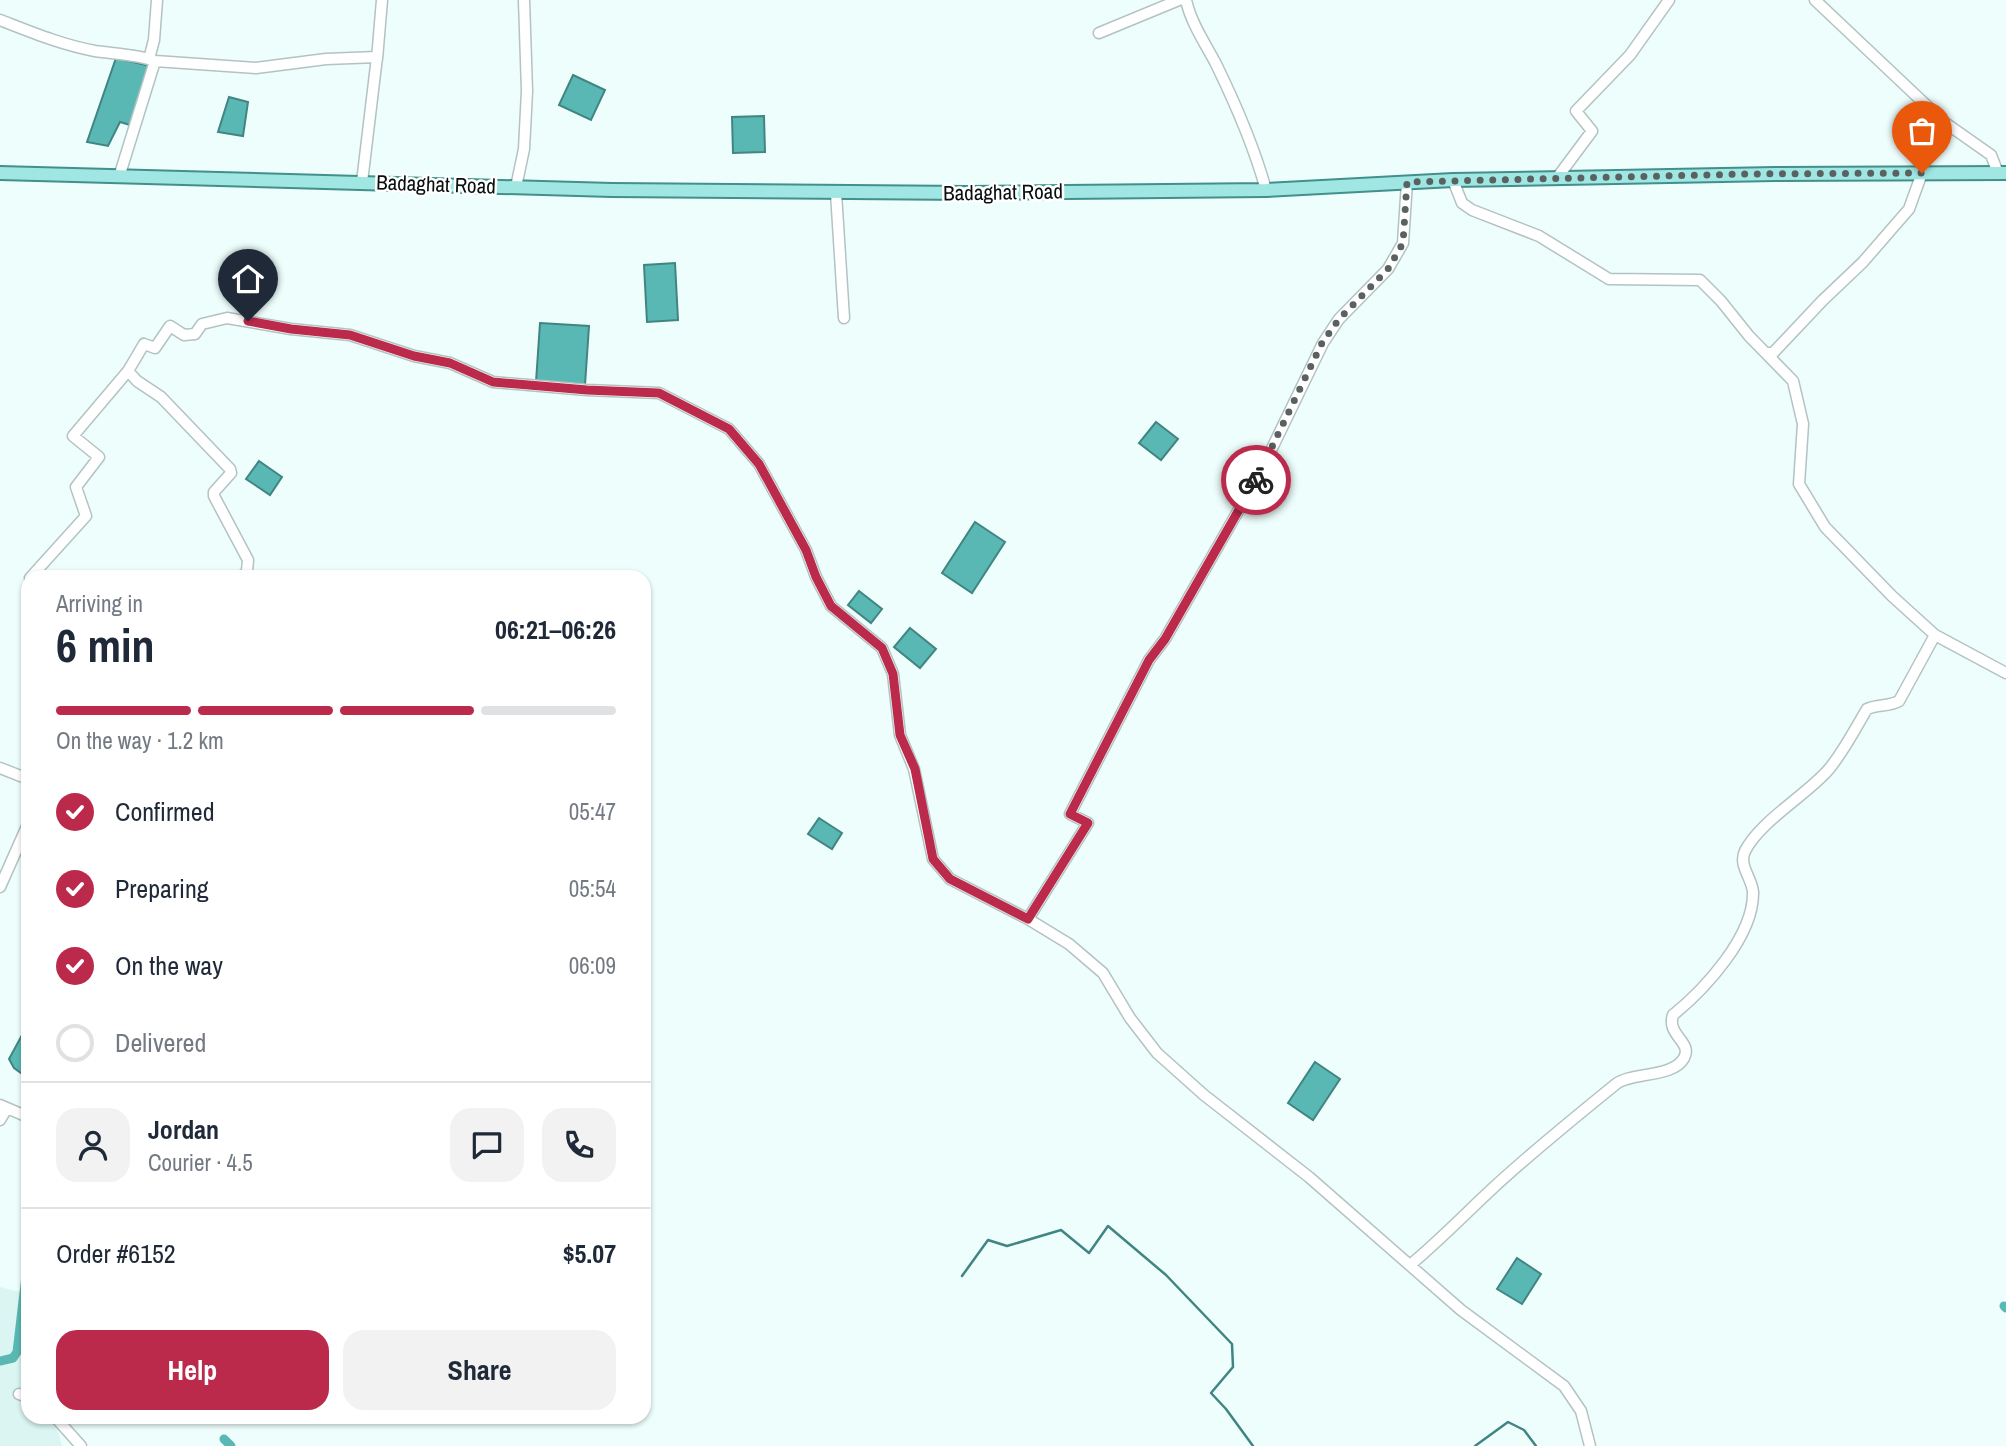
<!DOCTYPE html>
<html lang="en">
<head>
<meta charset="utf-8">
<style>
  :root { --surface:#fff; --page:#f2f2f3; --text:#1f2937; --muted:#747a83; --line:#e0e1e3; --accent:#bb2a4b }
  body { margin:0; font-family:"Archivo Narrow",sans-serif; background:var(--page); color:var(--text); height:100vh; display:flex; flex-direction:column; font-size:26px; white-space:nowrap }
  * { box-sizing:border-box; margin:0 }
  p { font-size:23px; color:var(--muted) }
  .icon { flex:none; width:38px; height:38px; fill:none; stroke:currentColor; stroke-width:2; stroke-linecap:round; stroke-linejoin:round }
  .map { position:relative; flex:1; overflow:hidden }
  .panel { position:absolute; left:21px; top:570px; width:630px; height:854px; display:flex; flex-direction:column; background:var(--surface); border-radius:21px; box-shadow:0 2px 5px #0004 }
  .panel>* { flex:none }
  .pin { position:absolute; display:grid; place-items:center; width:60px; height:60px; color:#fff; margin:-72px -30px; border-radius:50% 50% 50% 0; rotate:-45deg; box-shadow:0 0 7px #0007 }
  .pin .icon { rotate:45deg }
  .courier { position:absolute; display:grid; place-items:center; width:70px; height:70px; margin:-35px; border:5px solid #bb2a4b; border-radius:50%; background:#fff; color:#222; box-shadow:0 2px 9px #0007 }
  .summary em { font-style:normal; font-weight:700 }
  .summary div { display:flex; flex-direction:column-reverse }
  .summary { display:flex; align-items:center; justify-content:space-between; height:119px; padding:0 35px }
  h1 { font-size:46px; font-weight:700; line-height:52px }
  .bar { display:grid; grid-template-columns:repeat(4,1fr); gap:10px 7px; align-content:center; height:84px; padding:0 35px }
  .bar i { height:9px; border-radius:5px; background:var(--line) }
  .bar .on { background:var(--accent) }
  .bar p { grid-column:span 4 }
  .line { display:flex; align-items:center; gap:18px; padding:0 35px; border-top:2px solid var(--line) }
  .line div { flex:1 }
  .round { display:grid; place-items:center; flex:none; width:74px; height:74px; border-radius:21px; background:var(--page) }
  ol { padding:0 35px; list-style:none }
  li { display:flex; align-items:center; gap:21px; height:77px }
  li p { margin-inline-start:auto }
  li .icon { padding:7px; border-radius:50%; background:var(--accent); color:#fff; stroke-width:4 }
  li:last-child { color:var(--muted) }
  li i { width:38px; height:38px; border:4px solid var(--line); border-radius:50% }
  .action { display:flex; gap:14px; margin-top:auto; padding:14px 35px }
  .action a { flex:1; height:80px; border-radius:21px; background:var(--accent); color:#fff; font-size:28px; font-weight:700; line-height:80px; text-align:center }
  .action a+a { background:var(--page); color:var(--text) }
  .map>svg:first-child { display:block }
  .built { fill:#daf5f2 }
  .water { fill:#59b8b3; stroke:#418582; stroke-width:2 }
  .lines { fill:none; stroke-linecap:round; stroke-linejoin:round }
  .stream { stroke:#418582; stroke-width:2.5 }
  .canal { stroke:#59b8b3; stroke-width:9 }
  .minor-casing { stroke:#b2c3c1; stroke-width:13 }
  .major-casing { stroke:#428f8b; stroke-width:16 }
  .minor { stroke:#fff; stroke-width:10 }
  .major { stroke:#a0e6e2; stroke-width:12 }
  .done { stroke:#596261; stroke-width:7; stroke-dasharray:0 12.6 }
  .route { stroke:#bb2a4b; stroke-width:9 }
  .labels { text-anchor:middle; dominant-baseline:central; stroke-width:5; stroke-linejoin:round; paint-order:stroke }
  .street-label { font-size:21px; fill:#090e0e; stroke:#fff }
</style>
</head>
<body>
<div class="map">
<svg width="2006" height="1446" viewBox="0 0 2006 1446">
  <rect width="100%" height="100%" fill="#edfefc"/>
  <path class="built" d="M 0,1287 L 20,1292 L 15,1344 L 22,1347 L 25,1378 L 28,1380 L 28,1418 L 58,1418 L 56,1424 L 62,1446 L 0,1446 Z"/>
  <path class="water" d="M 116,58 L 150,66 L 130,125 L 120,122 L 108,146 L 87,142 Z
    M 573,75 L 605,90 L 591,120 L 559,105 Z
    M 229,97 L 248,102 L 243,136 L 218,132 Z
    M 764,116 L 765,152 L 733,153 L 732,117 Z
    M 675,263 L 678,320 L 647,322 L 644,265 Z
    M 540,323 L 589,326 L 585,385 L 536,382 Z
    M 1156,422 L 1178,439 L 1161,460 L 1139,443 Z
    M 259,461 L 282,477 L 270,495 L 246,479 Z
    M 975,522 L 1005,542 L 972,593 L 942,573 Z
    M 859,591 L 882,609 L 871,623 L 848,605 Z
    M 910,628 L 936,649 L 920,668 L 894,647 Z
    M 819,818 L 842,833 L 832,849 L 808,834 Z
    M 28,1033 L 28,1078 L 14,1068 L 9,1059 L 22,1035 Z
    M 1315,1062 L 1340,1079 L 1313,1120 L 1288,1103 Z
    M 1517,1258 L 1541,1274 L 1522,1304 L 1497,1289 Z"/>
  <g class="lines">
    <path class="stream" d="M 962,1276 L 988,1240 L 1007,1246 L 1061,1230 L 1089,1253 L 1108,1226 L 1166,1275 L 1232,1344 L 1233,1367 L 1211,1393 L 1226,1409 L 1253,1446
      M 1475,1446 L 1508,1422 L 1524,1430 L 1536,1446"/>
    <path class="canal" d="M 2004,1306 L 2006,1308
      M 0,1361 L 13,1358 L 17,1352 L 28,1259
      M 224,1439 L 231,1446"/>
    <g class="minor-casing">
      <path id="minor" d="M 1186,0 C 1191,23 1205,43 1216,64 C 1236,105 1254,146 1266,190
        M 1815,0 L 1944,122 L 1991,155 L 1998,173
        M 0,20 C 31,32 62,45 95,51 C 115,54 136,54 155,61 L 256,68 L 326,59 L 377,57 L 362,182
        M 1099,33 L 1179,0
        M 149,59 L 154,40 L 157,0
        M 377,59 L 382,0
        M 119,177 L 155,61
        M 1557,178 L 1592,131 L 1576,111 L 1630,55 L 1669,0
        M 1453,180 L 1462,203 L 1472,210 L 1539,236 L 1609,279 L 1700,280 L 1721,301 L 1749,336 L 1793,381 L 1803,424 L 1799,484 L 1825,527 L 1892,596 L 1935,635 L 2006,673
        M 516,187 L 524,149 L 527,91 L 524,0
        M 836,193 L 844,318
        M 1766,353 L 1773,353 L 1823,300 L 1863,262 L 1909,209 L 1922,173
        M 128,371 L 144,344 L 155,348 L 170,326 L 184,335 L 195,334 L 202,324 L 227,318 L 291,329 L 350,335 L 414,356 L 450,363 L 493,382 L 587,390 L 659,393 L 729,429 L 759,464 L 806,550 L 816,577 L 831,606 L 882,648 L 893,674 L 900,735 L 914,769 L 933,859 L 950,879 L 1028,919 L 1069,944 L 1103,973 L 1130,1018 L 1157,1053 L 1204,1095 L 1309,1177 L 1461,1310 L 1564,1386 L 1581,1411 L 1590,1446
        M 30,578 L 86,516 L 76,487 L 99,457 L 73,436 L 128,371 L 137,381 L 161,397 L 230,469 L 231,473 L 214,492 L 214,496 L 248,560 L 247,571 L 241,578
        M 0,768 L 28,779
        M 0,887 L 28,824
        M 1028,919 L 1088,823 L 1070,814 L 1149,660 L 1165,639 L 1261,471 L 1323,343 L 1339,319 L 1388,269 L 1403,243 L 1407,182
        M 0,1105 L 28,1117
        M 0,1120 L 7,1108
        M 1410,1265 C 1439,1241 1465,1214 1493,1188 C 1532,1152 1574,1118 1616,1084 C 1631,1072 1673,1078 1684,1058 C 1693,1042 1666,1035 1673,1015 C 1705,989 1754,936 1753,892 C 1752,878 1738,865 1745,851 C 1760,821 1808,794 1829,769 C 1844,751 1855,729 1867,709 C 1878,704 1888,707 1899,701 L 1935,635
        M 28,1341 L 28,1362
        M 19,1394 L 28,1397
        M 56,1418 L 81,1446"/>
    </g>
    <g class="major-casing">
      <path id="major" d="M 0,173 L 612,190 L 967,193 L 1266,190 L 1453,180 L 1775,174 L 2006,173"/>
    </g>
    <use href="#minor" class="minor"/>
    <use href="#major" class="major"/>
  </g>
  <g class="lines">
    <path class="done" d="M 1256,480 L 1322,343 L 1339,319 L 1388,269 L 1403,243 L 1407,182 L 1748,174 L 1922,173"/>
    <path class="route" d="M 248,321 L 291,329 L 350,335 L 414,356 L 450,363 L 493,382 L 587,390 L 659,393 L 729,429 L 759,464 L 806,550 L 816,577 L 831,606 L 882,648 L 893,674 L 900,735 L 915,769 L 933,859 L 950,879 L 1028,919 L 1088,823 L 1070,814 L 1149,660 L 1165,639 L 1256,480"/>
  </g>
  <g class="labels">
    <g class="street-label">
      <text transform="translate(436 184) rotate(2)">Badaghat Road</text>
      <text transform="translate(1003 192) rotate(-1)">Badaghat Road</text>
    </g>
  </g>
</svg>
<div class="pin" style="left:1922px;top:173px;background:#ea580c"><svg class="icon" aria-label="bag" viewBox="0 0 24 24"><path d="M5 8h14l-1 12H6zM9 8a3 3 0 0 1 6 0"/></svg></div>
<div class="pin" style="left:248px;top:321px;background:#1f2937"><svg class="icon" aria-label="home" viewBox="0 0 24 24"><path d="M3 11l9-7 9 7M6 9v11h12V9"/></svg></div>
<div class="courier" style="left:1256px;top:480px"><svg class="icon" aria-label="bike" viewBox="0 0 24 24"><circle cx="6" cy="16" r="4"/><circle cx="18" cy="16" r="4"/><path d="M6 16l4-8h5l3 8M10 8l3 8H6M13 5h3"/></svg></div>
<section class="panel">
<div class="summary"><div><h1>6 min</h1><p>Arriving in</p></div><em>06:21–06:26</em></div>
<div class="bar"><i class="on"></i><i class="on"></i><i class="on"></i><i></i><p>On the way · 1.2 km</p></div>
<ol>
<li><svg class="icon" aria-label="check" viewBox="0 0 24 24"><path d="M5 12l5 5 9-10"/></svg>Confirmed<p>05:47</p></li>
<li><svg class="icon" aria-label="check" viewBox="0 0 24 24"><path d="M5 12l5 5 9-10"/></svg>Preparing<p>05:54</p></li>
<li><svg class="icon" aria-label="check" viewBox="0 0 24 24"><path d="M5 12l5 5 9-10"/></svg>On the way<p>06:09</p></li>
<li><i></i>Delivered</li>
</ol>
<div class="line" style="height:126px"><a class="round"><svg class="icon" aria-label="person" viewBox="0 0 24 24"><circle cx="12" cy="8" r="4"/><path d="M4 21q1-7 8-7t8 7"/></svg></a><div><b>Jordan</b><p>Courier · 4.5</p></div><a class="round"><svg class="icon" aria-label="chat" viewBox="0 0 24 24"><path d="M4 5h16v11H9l-5 4z"/></svg></a><a class="round"><svg class="icon" aria-label="phone" viewBox="0 0 24 24"><path d="M5 4h4l2 5-3 2q2 4 5 5l2-3 5 2v4C11 20 4 13 5 4z"/></svg></a></div>
<div class="line" style="height:91px"><div>Order #6152</div><b>$5.07</b></div>
<div class="action"><a>Help</a><a>Share</a></div>
</section>
</div>
</body>
</html>
